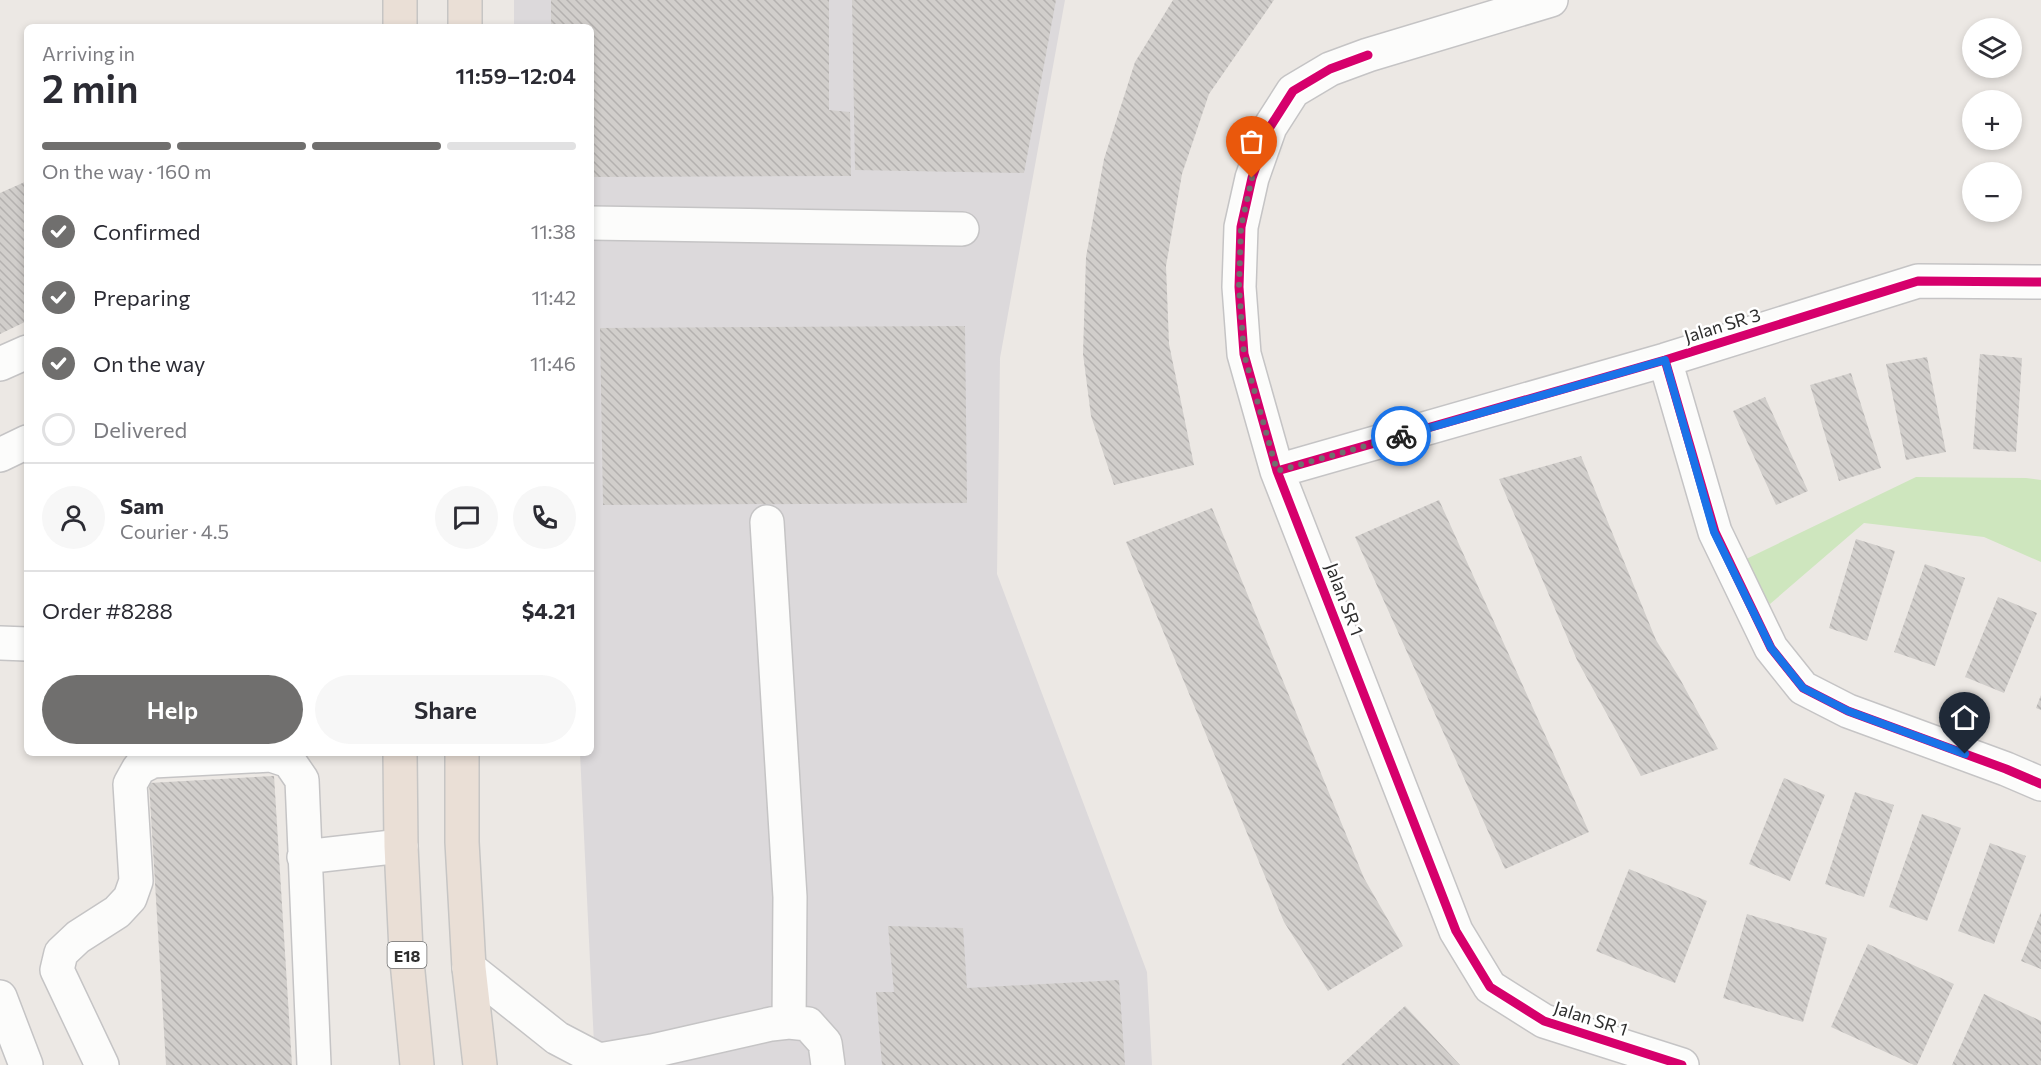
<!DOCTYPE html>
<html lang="en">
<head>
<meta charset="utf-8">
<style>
  :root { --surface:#fff; --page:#f7f7f7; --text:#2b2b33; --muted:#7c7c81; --line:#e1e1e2; --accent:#706f6e }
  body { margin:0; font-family:Commissioner,sans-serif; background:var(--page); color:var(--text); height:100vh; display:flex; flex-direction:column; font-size:22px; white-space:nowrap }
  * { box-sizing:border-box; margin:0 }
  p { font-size:20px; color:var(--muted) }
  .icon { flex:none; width:33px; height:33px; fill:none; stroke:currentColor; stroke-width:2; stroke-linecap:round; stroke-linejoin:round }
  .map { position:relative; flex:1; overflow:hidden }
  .side { position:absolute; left:24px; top:24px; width:570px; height:732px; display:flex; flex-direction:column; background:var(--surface); border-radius:9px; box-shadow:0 3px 9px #0003 }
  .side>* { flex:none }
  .fabs { position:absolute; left:1962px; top:18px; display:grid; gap:12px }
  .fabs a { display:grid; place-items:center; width:60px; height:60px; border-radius:50%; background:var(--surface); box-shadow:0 3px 9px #0003; font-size:30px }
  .pin { position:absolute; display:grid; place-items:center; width:51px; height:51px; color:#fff; margin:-62px -26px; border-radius:50% 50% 50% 0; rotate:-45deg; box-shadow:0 0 6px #0007 }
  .pin .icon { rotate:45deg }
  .courier { position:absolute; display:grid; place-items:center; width:60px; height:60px; margin:-30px; border:4px solid #1a73e8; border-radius:50%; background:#fff; color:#222; box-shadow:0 2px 8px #0007 }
  .head em { font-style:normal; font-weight:600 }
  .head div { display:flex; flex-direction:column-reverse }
  .head { display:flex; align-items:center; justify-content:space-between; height:102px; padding:0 18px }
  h1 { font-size:39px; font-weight:600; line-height:45px }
  .bar { display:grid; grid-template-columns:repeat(4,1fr); gap:9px 6px; align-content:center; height:72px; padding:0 18px }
  .bar i { height:8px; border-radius:4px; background:var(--line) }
  .bar .current { background:var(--accent) }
  .bar p { grid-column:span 4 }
  .line { display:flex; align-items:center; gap:15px; padding:0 18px; border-top:2px solid var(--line) }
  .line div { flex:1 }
  .round { display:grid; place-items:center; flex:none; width:63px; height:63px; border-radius:32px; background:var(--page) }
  ol { padding:0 18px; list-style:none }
  li { display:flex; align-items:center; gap:18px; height:66px }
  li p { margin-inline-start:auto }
  li .icon { padding:6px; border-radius:50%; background:var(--accent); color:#fff; stroke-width:4 }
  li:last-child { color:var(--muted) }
  li i { width:33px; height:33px; border:3px solid var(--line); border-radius:50% }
  .cta { display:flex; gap:12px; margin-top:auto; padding:12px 18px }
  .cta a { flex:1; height:69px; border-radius:36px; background:var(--accent); color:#fff; font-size:24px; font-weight:600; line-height:69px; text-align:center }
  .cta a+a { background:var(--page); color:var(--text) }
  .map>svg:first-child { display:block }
  .industrial { fill:#dcd9db }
  .green { fill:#cee6be }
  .building { fill:url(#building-back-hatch) }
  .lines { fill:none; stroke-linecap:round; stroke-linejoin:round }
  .minor-casing { stroke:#c5c4c5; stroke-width:36 }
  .highway-casing { stroke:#c6c5c4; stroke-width:36 }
  .minor { stroke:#fcfcfb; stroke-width:33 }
  .highway { stroke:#eadfd6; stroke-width:33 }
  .cycleway-casing { stroke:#fff; stroke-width:13 }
  .cycleway { stroke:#d6006c; stroke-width:9 }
  .done { stroke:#706f6e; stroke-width:6; stroke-dasharray:0 10.8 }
  .route { stroke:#1a73e8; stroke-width:8 }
  .labels { text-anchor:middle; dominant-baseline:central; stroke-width:5; stroke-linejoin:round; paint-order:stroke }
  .shield { fill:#fff; stroke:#6d6d6d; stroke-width:1.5 }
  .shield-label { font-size:16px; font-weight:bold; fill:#2e2e2e }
  .street-label { font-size:18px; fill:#2e2e2e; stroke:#fff }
</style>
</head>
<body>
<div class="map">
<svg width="2041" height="1065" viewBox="0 0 2041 1065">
  <defs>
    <pattern id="building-back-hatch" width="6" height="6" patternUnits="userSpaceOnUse" patternTransform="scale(1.5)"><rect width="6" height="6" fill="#d1cecb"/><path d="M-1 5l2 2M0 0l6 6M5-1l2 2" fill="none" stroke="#b4b1af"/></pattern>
  </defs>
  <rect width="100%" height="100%" fill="#ece8e4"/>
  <path class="industrial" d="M 514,0 L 1065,0 L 1000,358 L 997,574 L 1147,972 L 1152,1065 L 595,1065 L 580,753 L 591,753 L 591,27 L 514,27 Z"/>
  <path class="green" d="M 1916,477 L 2026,478 L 2041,480 L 2041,562 L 1984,537 L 1864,523 L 1770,604 L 1742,561 Z"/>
  <path class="building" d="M 551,0 L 829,0 L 829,110 L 850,112 L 851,176 L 591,177 L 591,27 L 551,27 Z
    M 852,0 L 1056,0 L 1024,173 L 855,170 Z
    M 1173,0 L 1274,0 L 1209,94 L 1182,174 L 1166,266 L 1169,344 L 1194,465 L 1114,485 L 1091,416 L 1083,354 L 1086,257 L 1104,159 L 1135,62 Z
    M 27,181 L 27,321 L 0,334 L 0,193 Z
    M 965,326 L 967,503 L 603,505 L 600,328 Z
    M 1980,354 L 2022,358 L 2016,452 L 1973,449 Z
    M 1927,357 L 1946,452 L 1906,460 L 1886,364 Z
    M 1851,373 L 1881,468 L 1839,481 L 1810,385 Z
    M 1765,397 L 1808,491 L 1776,505 L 1733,411 Z
    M 1581,456 L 1656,640 L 1680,679 L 1718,749 L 1641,776 L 1577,660 L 1499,479 Z
    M 1439,500 L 1589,832 L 1505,869 L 1355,537 Z
    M 1212,508 L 1364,878 L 1403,946 L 1328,991 L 1284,922 L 1126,542 Z
    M 1856,539 L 1895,551 L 1867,641 L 1829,628 Z
    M 1925,564 L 1965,578 L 1935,666 L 1894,652 Z
    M 1998,597 L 2037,613 L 2004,693 L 1965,677 Z
    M 2041,695 L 2041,710 L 2036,708 Z
    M 274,776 L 292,1065 L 166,1065 L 149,783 Z
    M 1784,778 L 1825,795 L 1790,881 L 1749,864 Z
    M 1855,792 L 1894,805 L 1864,897 L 1825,884 Z
    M 1922,814 L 1961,828 L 1927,921 L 1889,907 Z
    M 1990,843 L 2026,856 L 1994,944 L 1958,931 Z
    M 1629,869 L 1707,901 L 1675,983 L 1596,951 Z
    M 2041,912 L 2041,969 L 2021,961 Z
    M 1747,914 L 1827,938 L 1803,1022 L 1723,998 Z
    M 888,926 L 963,928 L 967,988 L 1119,980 L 1125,1065 L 882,1065 L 876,992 L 894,992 Z
    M 1868,944 L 1954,984 L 1917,1065 L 1914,1065 L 1831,1027 Z
    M 1984,994 L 2041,1021 L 2041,1065 L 1952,1065 Z
    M 1405,1006 L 1460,1065 L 1341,1065 Z"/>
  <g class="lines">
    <g class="minor-casing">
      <path id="minor" d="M 1551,0 L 1368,55 L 1330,69 L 1293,91 L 1270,127 L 1252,178 L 1241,227 L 1239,287 L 1244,354 L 1277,471 L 1337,625 L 1456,931 L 1490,987 L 1544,1021 L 1682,1065
        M 591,223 L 962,229
        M 1665,360 L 1715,532 L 1771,648 L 1803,688 L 1848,711 L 2006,769 L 2041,784
        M 0,364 L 27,352
        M 0,455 L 27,442
        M 1277,471 L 1665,360 L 1918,281 L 2041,282
        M 767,522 L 790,897 L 789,1022
        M 0,643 L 27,644
        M 304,857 L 401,846
        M 469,968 L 557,1038 L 599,1060
        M 0,997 L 26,1065
        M 102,1065 L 57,970 L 61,953 L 78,937 L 117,912 L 130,898 L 136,881 L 130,784 L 139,768 L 153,761 L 271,755 L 289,761 L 302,780 L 314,1065
        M 592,1065 L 599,1060 L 652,1051 L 771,1024 L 789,1022 L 808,1024 L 825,1043 L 828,1065"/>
    </g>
    <g class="highway-casing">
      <path id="highway" d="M 400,27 L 400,0
        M 465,27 L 465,0
        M 400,753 L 401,846 L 406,951 L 417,1065
        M 462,753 L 462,842 L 469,968 L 480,1065"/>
    </g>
    <use href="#minor" class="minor"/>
    <use href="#highway" class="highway"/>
    <g class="cycleway-casing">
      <path id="cycleway" d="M 1368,55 L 1330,69 L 1293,91 L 1270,127 L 1252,178 L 1241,227 L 1239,287 L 1244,354 L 1277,471 L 1456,931 L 1490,987 L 1544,1021 L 1682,1065
        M 1665,360 L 1715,532 L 1771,648 L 1803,688 L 1848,711 L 2006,769 L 2041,784
        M 1277,471 L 1665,360 L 1918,281 L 2041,282"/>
    </g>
    <use href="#cycleway" class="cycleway"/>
  </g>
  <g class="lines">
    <path class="done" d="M 1252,178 L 1241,227 L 1239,287 L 1244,354 L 1277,471 L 1401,436"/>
    <path class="route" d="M 1401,436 L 1665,360 L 1714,532 L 1771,648 L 1803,688 L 1848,711 L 1965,754"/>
  </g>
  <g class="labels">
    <rect class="shield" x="387.5" y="942" width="39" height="26" rx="4.5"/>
    <g class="shield-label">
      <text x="407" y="955">E18</text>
    </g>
    <g class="street-label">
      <text transform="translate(1722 325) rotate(-17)">Jalan SR 3</text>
      <text transform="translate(1345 599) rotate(69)">Jalan SR 1</text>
      <text transform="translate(1591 1018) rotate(18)">Jalan SR 1</text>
    </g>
  </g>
</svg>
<div class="fabs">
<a><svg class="icon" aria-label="layers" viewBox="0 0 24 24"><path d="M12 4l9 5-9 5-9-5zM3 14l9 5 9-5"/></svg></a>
<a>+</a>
<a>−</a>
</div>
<div class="pin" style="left:1252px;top:178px;background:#ea580c"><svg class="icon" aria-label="bag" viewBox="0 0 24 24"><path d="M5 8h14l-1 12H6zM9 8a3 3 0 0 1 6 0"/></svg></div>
<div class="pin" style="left:1965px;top:754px;background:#1f2937"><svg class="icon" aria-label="home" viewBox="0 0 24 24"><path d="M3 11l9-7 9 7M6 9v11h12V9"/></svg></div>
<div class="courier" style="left:1401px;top:436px"><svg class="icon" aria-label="bike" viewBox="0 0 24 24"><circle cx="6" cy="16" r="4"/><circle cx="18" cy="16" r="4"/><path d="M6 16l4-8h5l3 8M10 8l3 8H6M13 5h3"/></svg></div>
<section class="side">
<div class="head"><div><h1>2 min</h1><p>Arriving in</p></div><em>11:59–12:04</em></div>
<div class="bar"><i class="current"></i><i class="current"></i><i class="current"></i><i></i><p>On the way · 160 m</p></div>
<ol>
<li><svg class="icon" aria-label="check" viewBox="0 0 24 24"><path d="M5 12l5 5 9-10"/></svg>Confirmed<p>11:38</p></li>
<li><svg class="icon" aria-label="check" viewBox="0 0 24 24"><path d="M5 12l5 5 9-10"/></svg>Preparing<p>11:42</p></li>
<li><svg class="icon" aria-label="check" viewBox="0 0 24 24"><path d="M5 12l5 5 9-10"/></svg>On the way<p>11:46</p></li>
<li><i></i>Delivered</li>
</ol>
<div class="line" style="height:108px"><a class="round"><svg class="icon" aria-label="person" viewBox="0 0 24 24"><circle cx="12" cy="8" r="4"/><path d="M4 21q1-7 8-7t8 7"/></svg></a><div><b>Sam</b><p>Courier · 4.5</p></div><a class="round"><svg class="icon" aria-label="chat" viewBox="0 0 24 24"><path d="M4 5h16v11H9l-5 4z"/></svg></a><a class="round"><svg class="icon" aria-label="phone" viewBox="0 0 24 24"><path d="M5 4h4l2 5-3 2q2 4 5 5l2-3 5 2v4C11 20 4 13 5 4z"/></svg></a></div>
<div class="line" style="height:78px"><div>Order #8288</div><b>$4.21</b></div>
<div class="cta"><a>Help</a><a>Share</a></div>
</section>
</div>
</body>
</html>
